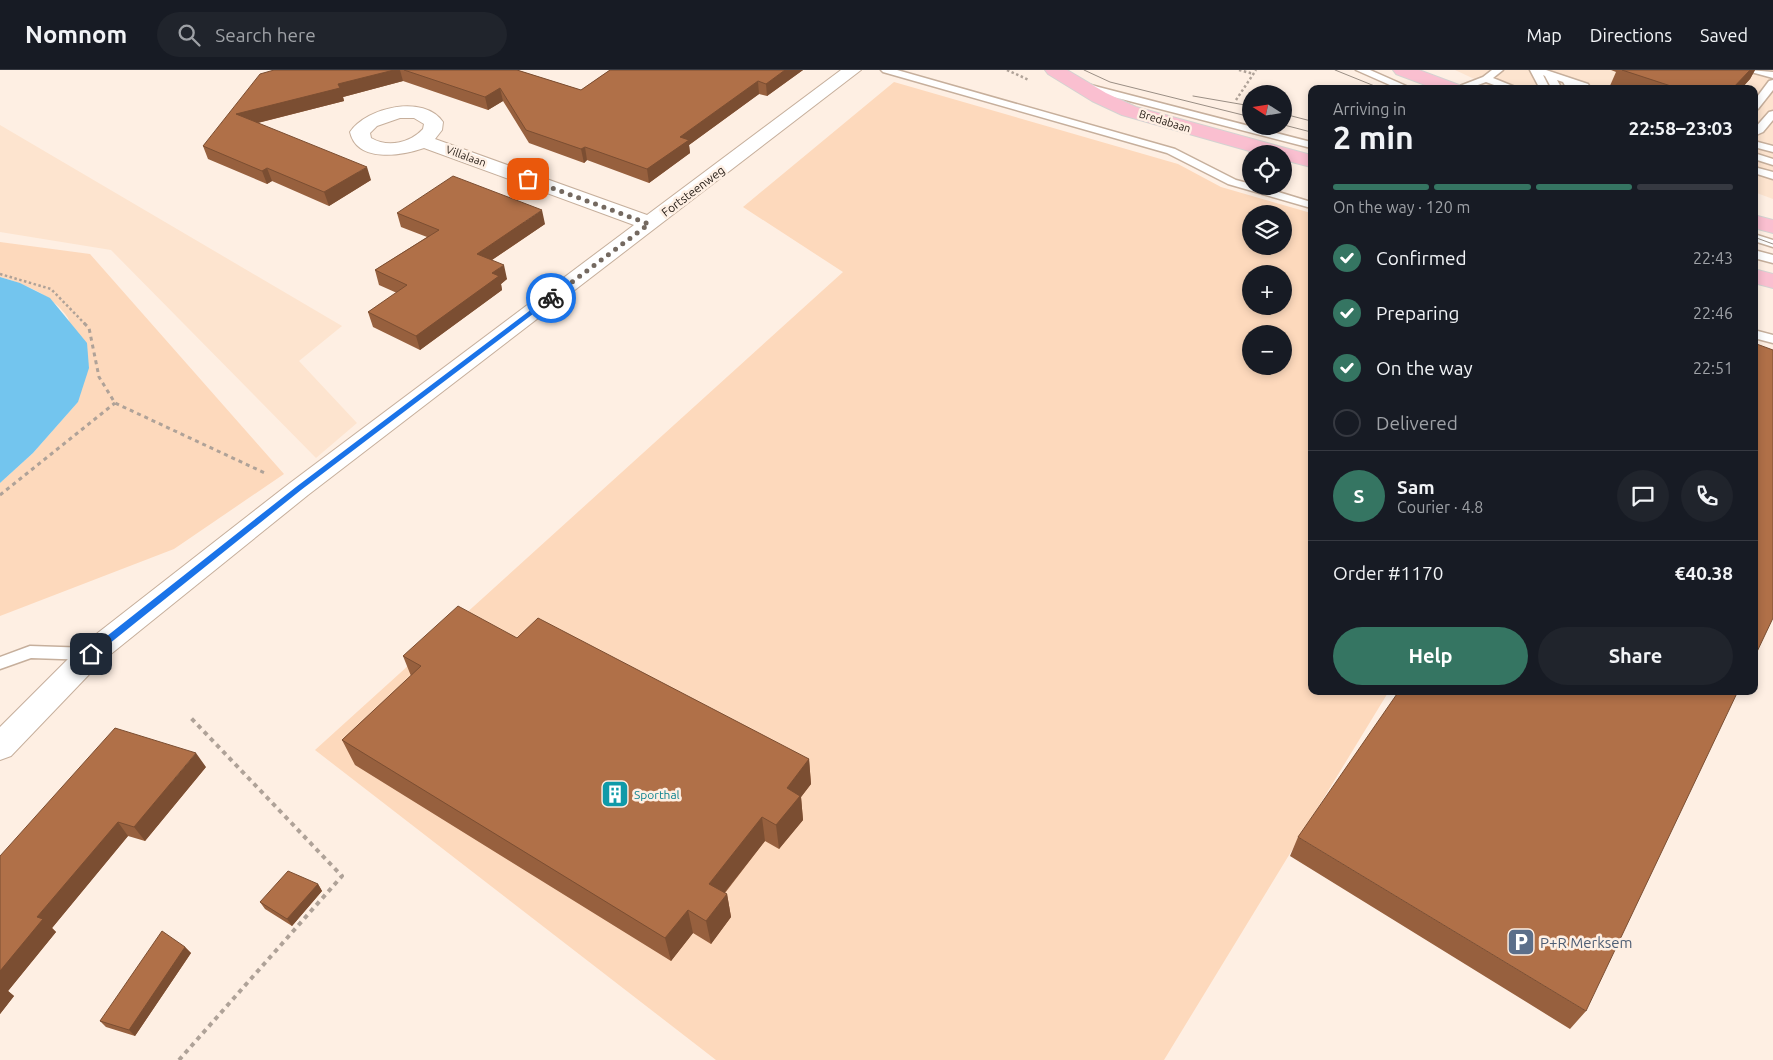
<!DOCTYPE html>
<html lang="en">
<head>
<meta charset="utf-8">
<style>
  :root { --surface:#171b24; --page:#20242c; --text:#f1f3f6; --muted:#9ea1a6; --line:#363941; --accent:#357562 }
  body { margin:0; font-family:Ubuntu,sans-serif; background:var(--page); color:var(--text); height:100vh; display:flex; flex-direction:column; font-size:19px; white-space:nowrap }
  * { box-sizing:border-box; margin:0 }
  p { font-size:16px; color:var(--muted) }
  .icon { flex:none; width:28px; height:28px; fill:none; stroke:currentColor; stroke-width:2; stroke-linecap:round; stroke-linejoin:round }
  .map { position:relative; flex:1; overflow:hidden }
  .panel { position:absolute; left:1308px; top:15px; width:450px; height:610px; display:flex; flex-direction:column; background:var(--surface); border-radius:10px; box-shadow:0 2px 8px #0003 }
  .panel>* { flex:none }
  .needle { width:32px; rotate:282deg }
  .tools { position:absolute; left:1242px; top:15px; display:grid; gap:10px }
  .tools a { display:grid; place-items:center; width:50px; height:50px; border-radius:50%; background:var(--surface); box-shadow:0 2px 8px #0003; font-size:25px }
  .pin { position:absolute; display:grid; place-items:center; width:42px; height:42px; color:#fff; margin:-21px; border-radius:10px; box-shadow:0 2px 8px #0006 }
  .courier { position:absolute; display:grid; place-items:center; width:50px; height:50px; margin:-25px; border:4px solid #1a73e8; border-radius:50%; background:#fff; color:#222; box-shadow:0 1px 6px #0007 }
  .overview em { font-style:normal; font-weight:700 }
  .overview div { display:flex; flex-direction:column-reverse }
  .overview { display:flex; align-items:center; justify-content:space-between; height:85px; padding:0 25px }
  h1 { font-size:32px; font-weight:700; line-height:38px }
  .bar { display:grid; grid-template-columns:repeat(4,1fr); gap:8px 5px; align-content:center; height:60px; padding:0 25px }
  .bar i { height:6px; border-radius:4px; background:var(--line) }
  .bar .active { background:var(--accent) }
  .bar p { grid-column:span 4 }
  .line { display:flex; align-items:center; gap:12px; padding:0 25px; border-top:1px solid var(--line) }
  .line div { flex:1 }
  .round { display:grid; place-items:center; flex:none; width:52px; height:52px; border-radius:26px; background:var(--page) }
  ol { padding:0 25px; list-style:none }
  li { display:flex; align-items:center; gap:15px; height:55px }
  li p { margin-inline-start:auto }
  li .icon { padding:5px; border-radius:50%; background:var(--accent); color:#fff; stroke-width:4 }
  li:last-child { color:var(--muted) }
  li i { width:28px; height:28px; border:2px solid var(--line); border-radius:50% }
  .action { display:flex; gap:10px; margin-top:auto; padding:10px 25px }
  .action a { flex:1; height:58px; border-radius:30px; background:var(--accent); color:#fff; font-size:20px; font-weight:700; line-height:58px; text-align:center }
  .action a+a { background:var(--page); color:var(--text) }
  header { display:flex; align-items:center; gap:30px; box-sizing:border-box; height:70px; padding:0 25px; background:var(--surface); border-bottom:1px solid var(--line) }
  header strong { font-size:24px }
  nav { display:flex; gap:28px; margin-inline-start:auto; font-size:18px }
  .search { width:350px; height:45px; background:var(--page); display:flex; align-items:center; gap:12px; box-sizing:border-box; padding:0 18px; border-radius:28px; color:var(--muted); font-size:19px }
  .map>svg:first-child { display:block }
  .built { fill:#fde4cf }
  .green { fill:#fdd9bc; fill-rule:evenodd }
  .water { fill:#73c5ee }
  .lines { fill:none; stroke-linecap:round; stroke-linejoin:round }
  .service-casing { stroke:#c6af9c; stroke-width:3 }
  .minor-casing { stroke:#c6af9c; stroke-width:2 }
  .primary-casing { stroke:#d4d3d1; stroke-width:2 }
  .path-far2 { stroke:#afa298; stroke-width:2.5; stroke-dasharray:2.5 2.5; stroke-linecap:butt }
  .path-far1 { stroke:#afa298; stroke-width:3; stroke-dasharray:4 4; stroke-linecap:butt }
  .path { stroke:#afa298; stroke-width:4; stroke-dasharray:4.5 4.5; stroke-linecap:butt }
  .service { fill:#fff; fill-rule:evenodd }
  .minor { fill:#fff; fill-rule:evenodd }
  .primary { fill:#fabfd0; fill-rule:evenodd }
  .tram { stroke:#9a8e84; stroke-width:1 }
  .wall { fill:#97603e }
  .shaded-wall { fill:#7b4e32 }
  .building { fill:#b07048; stroke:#7b4e32 }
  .route { fill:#1a73e8 }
  .done { stroke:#746960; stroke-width:5; stroke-dasharray:0 9 }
  .labels { text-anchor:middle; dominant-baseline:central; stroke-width:5; stroke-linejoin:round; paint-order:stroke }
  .far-street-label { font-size:11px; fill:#2a211a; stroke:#feefe3 }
  .street-label { font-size:12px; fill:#2a211a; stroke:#feefe3 }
  .culture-label { font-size:12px; fill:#0d838f; stroke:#feefe3; text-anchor:start }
  .near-service-label { font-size:15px; fill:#4e5e75; stroke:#feefe3; text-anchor:start }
</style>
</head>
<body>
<header>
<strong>Nomnom</strong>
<div class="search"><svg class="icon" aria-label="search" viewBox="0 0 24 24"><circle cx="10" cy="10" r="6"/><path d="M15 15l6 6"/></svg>Search here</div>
<nav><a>Map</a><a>Directions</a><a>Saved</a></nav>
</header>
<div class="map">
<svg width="1773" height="990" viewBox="0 0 1773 990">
  <rect width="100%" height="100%" fill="#feefe3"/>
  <path class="built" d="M 1455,0 L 1773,0 L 1773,129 L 1754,122 L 1754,19 L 1496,19 Z
    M 0,55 L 342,256 L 299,291 L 357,353 L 316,388 L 111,180 L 0,162 Z"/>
  <path class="green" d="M 894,12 L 1178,94 L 1221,117 L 1311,143 L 1311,621 L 1389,621 L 1164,990 L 716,990 L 315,680 L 843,202 L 743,137 ZM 1251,144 L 1284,144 L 1284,176 L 1251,176 ZM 1251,204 L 1284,204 L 1284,236 L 1251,236 ZM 1251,264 L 1284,264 L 1284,296 L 1251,296 Z
    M 0,172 L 90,184 L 284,404 L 174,479 L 0,546 L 0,413 L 33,383 L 78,332 C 77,319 72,255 68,248 C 53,225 25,214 0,207 Z"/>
  <path class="water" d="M 0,207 L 20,213 L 50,228 L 87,273 L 89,298 L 78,332 L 33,383 L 0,413 Z"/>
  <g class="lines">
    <g class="service-casing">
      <path id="service" d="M 881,0 L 897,0 L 1175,79 L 1236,110 L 1251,114 L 1251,116 L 1259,116 L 1311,132 L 1311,138 L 1228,114 L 1167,83 L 883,2 Z
        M 1356,0 L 1370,0 L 1413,19 L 1399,19 Z
        M 1492,0 L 1503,0 L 1493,8 L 1520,19 L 1505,19 L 1486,12 L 1467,19 L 1452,19 L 1483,7 Z
        M 1530,0 L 1546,0 L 1588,14 L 1591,19 L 1581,19 L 1575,16 L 1577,19 L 1567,19 L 1563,12 L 1557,10 L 1562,19 L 1552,19 L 1545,6 L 1543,5 L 1550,19 L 1540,19 Z
        M 1749,0 L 1773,2 L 1773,8 L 1751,2 Z
        M 1773,10 L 1773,20 L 1758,39 L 1754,40 L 1754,31 L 1769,11 Z
        M 1083,13 L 1311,72 L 1311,78 L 1079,18 L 1079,14 Z
        M 1773,41 L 1773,50 L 1763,62 L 1754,66 L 1754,59 L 1769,42 Z
        M 1754,71 L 1773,76 L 1773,82 L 1754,77 Z
        M 1754,83 L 1773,89 L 1773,95 L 1754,89 Z
        M 1754,97 L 1773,102 L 1773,109 L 1754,103 Z
        M 1754,164 L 1773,170 L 1773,177 L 1754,171 Z
        M 1754,180 L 1773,185 L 1773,193 L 1754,188 Z
        M 1754,260 L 1773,265 L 1773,273 L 1754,268 Z
        M 30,576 L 91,578 L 97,580 L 99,584 L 97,588 L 91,590 L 31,588 L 0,599 L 0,587 Z"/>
    </g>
    <g class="minor-casing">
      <path id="minor" d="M 841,0 L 861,0 L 308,425 L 101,592 L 11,686 L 0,690 L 0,657 L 81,576 L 290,413 L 634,155 L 424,78 C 401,86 357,93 350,62 C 367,37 424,24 443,52 L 442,60 L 435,69 L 647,145 ZM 400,48 L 414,48 L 424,54 L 423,59 C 410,73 388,78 371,68 L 370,63 L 377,56 Z"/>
    </g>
    <g class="primary-casing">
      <path id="primary" d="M 1045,0 L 1067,0 L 1106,23 L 1136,37 L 1311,85 L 1311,97 L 1284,90 L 1284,84 L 1260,84 L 1122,45 L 1092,31 L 1048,4 Z
        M 1393,0 L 1419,0 L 1459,15 L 1462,19 L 1436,19 L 1396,4 Z
        M 1754,145 L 1773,150 L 1773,163 L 1754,158 Z
        M 1754,199 L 1773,204 L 1773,218 L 1754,213 Z"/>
    </g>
    <path class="path-far2" d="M 1007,0 L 1029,10
      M 1239,0 L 1254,4
      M 1236,30 L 1256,0
      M 0,204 L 51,219 L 86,255"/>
    <path class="path-far1" d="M 84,253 L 89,258 L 99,307 L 115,333 L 267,404
      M 0,425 L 115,333"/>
    <path class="path" d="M 179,990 L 342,806 L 190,647"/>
    <use href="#service" class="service"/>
    <use href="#minor" class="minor"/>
    <use href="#primary" class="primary"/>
    <path class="tram" d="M 1084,0 L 1110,12 L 1251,47
      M 1335,0 L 1382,19
      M 1193,26 L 1251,36
      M 1284,44 L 1311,51
      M 1284,55 L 1311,62
      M 1754,167 L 1773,174"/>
  </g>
  <path class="wall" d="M 274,0 L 517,0 L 581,20 L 610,0 L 803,0 L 767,26 L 759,24 L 689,75 L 690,83 L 649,113 L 587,90 L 584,93 L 529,73 L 503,31 L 488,40 L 403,11 L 343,27 L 344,31 L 258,53 L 371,110 L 329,136 L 272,111 L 267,114 L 208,89 L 203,76 Z
    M 1611,0 L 1755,0 L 1750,9 L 1741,19 L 1612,19 L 1609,18 L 1616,2 Z
    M 397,143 L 545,154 L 492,190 L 507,209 L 501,214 L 502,220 L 420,280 L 373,257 L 368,242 L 397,223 L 379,215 L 375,200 L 427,167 L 401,157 Z
    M 517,568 L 809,689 L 811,714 L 801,727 L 803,750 L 779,779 L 765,771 L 725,823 L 727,824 L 731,847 L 711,874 L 693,863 L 671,891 L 355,695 L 342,670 L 411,606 L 403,586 Z
    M 206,697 L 145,771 L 128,766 L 52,858 L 56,862 L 8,921 L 14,926 L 0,944 L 0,786 Z
    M 1298,767 L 1586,941 L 1570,959 L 1290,786 Z
    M 318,814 L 322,821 L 292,856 L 265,839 L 260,832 Z
    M 185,877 L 191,883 L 135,966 L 106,957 L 100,951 Z"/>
  <path class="shaded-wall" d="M 394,0 L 400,0 L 403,11 L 343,27 L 344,31 L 241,57 L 236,44 L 338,14 Z
    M 785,0 L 803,0 L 767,26 L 766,14 Z
    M 1750,0 L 1755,0 L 1750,9 L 1741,19 L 1732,19 Z
    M 758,11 L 759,24 L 689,75 L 690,83 L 649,113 L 647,99 L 680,67 Z
    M 500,18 L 503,31 L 488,40 L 485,27 Z
    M 585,77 L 587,90 L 584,93 L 581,79 Z
    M 367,97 L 371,110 L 329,136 L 324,122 Z
    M 267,98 L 272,111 L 267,114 L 262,101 Z
    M 542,140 L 545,154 L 480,198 L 477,184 Z
    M 504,195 L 507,209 L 501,214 L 502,220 L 420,280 L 416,266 L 492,203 Z
    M 196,683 L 206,697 L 145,771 L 134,757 Z
    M 809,689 L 811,714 L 801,727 L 803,750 L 779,779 L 776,755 L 787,718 Z
    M 762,747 L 765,771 L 713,837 L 709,814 Z
    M 118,752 L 128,766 L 52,858 L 56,862 L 8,921 L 14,926 L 0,944 L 0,901 L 37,847 Z
    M 318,814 L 322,821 L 292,856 L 287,849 Z
    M 727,824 L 731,847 L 711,874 L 706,851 Z
    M 688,840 L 693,863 L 671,891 L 665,868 Z
    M 185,877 L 191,883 L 135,966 L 129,960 Z"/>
  <path class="building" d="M 274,0 L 394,0 L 338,14 L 340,18 L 236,44 L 367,97 L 324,122 L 267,98 L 262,101 L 203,76 L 260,4 Z
    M 404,0 L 517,0 L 581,20 L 610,0 L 785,0 L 766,14 L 758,11 L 680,67 L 689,70 L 647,99 L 585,77 L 581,79 L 526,60 L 500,18 L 485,27 Z
    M 1622,0 L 1750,0 L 1732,19 L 1680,19 Z
    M 453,106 L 542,140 L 477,184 L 504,195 L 492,203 L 499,206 L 416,266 L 368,242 L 407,215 L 375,200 L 439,160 L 397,143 Z
    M 1754,273 L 1773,280 L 1773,548 L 1754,588 Z
    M 458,536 L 517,568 L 538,548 L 809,689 L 787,718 L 800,726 L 776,755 L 762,747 L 709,814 L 727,824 L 706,851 L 688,840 L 665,868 L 342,670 L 421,596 L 403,586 Z
    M 1399,621 L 1738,621 L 1586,941 L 1298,767 Z
    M 115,658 L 196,683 L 134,757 L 118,752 L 37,847 L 43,849 L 0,901 L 0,786 Z
    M 288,801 L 318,814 L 287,849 L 260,832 Z
    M 162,861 L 185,877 L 129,960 L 100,951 Z"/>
  <path class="route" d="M 549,226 L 554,228 L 301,420 L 94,586 L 88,586 L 88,581 L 296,417 Z"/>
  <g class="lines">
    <path class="done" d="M 528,109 L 649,154 L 551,228"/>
  </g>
  <defs>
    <g id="building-square" transform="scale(1.4375)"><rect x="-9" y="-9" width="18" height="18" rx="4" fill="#0f9aa8" stroke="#feefe3"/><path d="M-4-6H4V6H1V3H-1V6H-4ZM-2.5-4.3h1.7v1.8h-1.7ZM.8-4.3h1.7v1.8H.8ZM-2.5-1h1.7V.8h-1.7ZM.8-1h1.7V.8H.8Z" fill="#fff"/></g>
    <g id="parking-square" transform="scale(1.4375)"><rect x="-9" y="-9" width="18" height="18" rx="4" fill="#5c6f8a" stroke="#feefe3"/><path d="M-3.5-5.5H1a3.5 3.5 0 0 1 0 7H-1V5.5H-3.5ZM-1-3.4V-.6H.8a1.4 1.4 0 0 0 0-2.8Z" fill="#fff"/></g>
  </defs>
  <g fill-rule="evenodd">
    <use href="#building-square" x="615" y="724"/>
    <use href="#parking-square" x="1521" y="872"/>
  </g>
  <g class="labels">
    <g class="far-street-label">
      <text transform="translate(1165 51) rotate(17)">Bredabaan</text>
      <text transform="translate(466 86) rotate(20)">Villalaan</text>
    </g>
    <g class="street-label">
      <text transform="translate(693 121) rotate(-37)">Fortsteenweg</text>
    </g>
    <g class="culture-label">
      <text x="634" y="724">Sporthal</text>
    </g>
    <g class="near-service-label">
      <text x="1540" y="872">P+R Merksem</text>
    </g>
  </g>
</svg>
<div class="tools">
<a><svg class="needle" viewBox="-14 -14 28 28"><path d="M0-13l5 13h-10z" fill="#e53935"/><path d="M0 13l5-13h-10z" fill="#9ea1a6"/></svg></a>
<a><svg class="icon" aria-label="locate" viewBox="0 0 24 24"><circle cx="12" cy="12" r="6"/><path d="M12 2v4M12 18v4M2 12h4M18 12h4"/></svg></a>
<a><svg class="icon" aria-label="layers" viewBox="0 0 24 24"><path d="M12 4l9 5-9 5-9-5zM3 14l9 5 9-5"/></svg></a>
<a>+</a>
<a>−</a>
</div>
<div class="pin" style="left:528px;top:109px;background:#ea580c"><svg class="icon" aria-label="bag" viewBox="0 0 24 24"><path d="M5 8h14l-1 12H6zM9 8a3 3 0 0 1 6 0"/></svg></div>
<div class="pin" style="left:91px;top:584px;background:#1f2937"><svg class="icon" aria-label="home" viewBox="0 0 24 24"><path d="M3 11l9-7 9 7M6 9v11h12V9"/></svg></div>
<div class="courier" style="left:551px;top:228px"><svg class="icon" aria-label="bike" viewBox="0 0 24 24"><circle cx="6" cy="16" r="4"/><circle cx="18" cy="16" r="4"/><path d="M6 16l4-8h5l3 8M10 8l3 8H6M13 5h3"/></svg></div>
<section class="panel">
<div class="overview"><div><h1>2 min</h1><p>Arriving in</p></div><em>22:58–23:03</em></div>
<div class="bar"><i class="active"></i><i class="active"></i><i class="active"></i><i></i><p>On the way · 120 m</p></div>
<ol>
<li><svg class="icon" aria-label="check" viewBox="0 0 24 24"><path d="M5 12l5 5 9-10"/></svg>Confirmed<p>22:43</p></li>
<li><svg class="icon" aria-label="check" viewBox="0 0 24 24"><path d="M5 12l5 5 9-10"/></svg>Preparing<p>22:46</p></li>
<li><svg class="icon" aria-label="check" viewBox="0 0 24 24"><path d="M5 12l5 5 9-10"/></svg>On the way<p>22:51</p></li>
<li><i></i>Delivered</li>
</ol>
<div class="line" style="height:90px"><b class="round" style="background:var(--accent);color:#fff">S</b><div><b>Sam</b><p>Courier · 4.8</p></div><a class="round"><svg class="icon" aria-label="chat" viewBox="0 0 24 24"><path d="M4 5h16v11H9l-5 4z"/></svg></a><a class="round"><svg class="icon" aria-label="phone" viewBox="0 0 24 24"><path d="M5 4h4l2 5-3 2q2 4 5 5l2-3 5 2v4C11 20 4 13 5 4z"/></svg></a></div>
<div class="line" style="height:65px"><div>Order #1170</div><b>€40.38</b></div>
<div class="action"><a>Help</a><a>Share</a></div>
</section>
</div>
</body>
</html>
